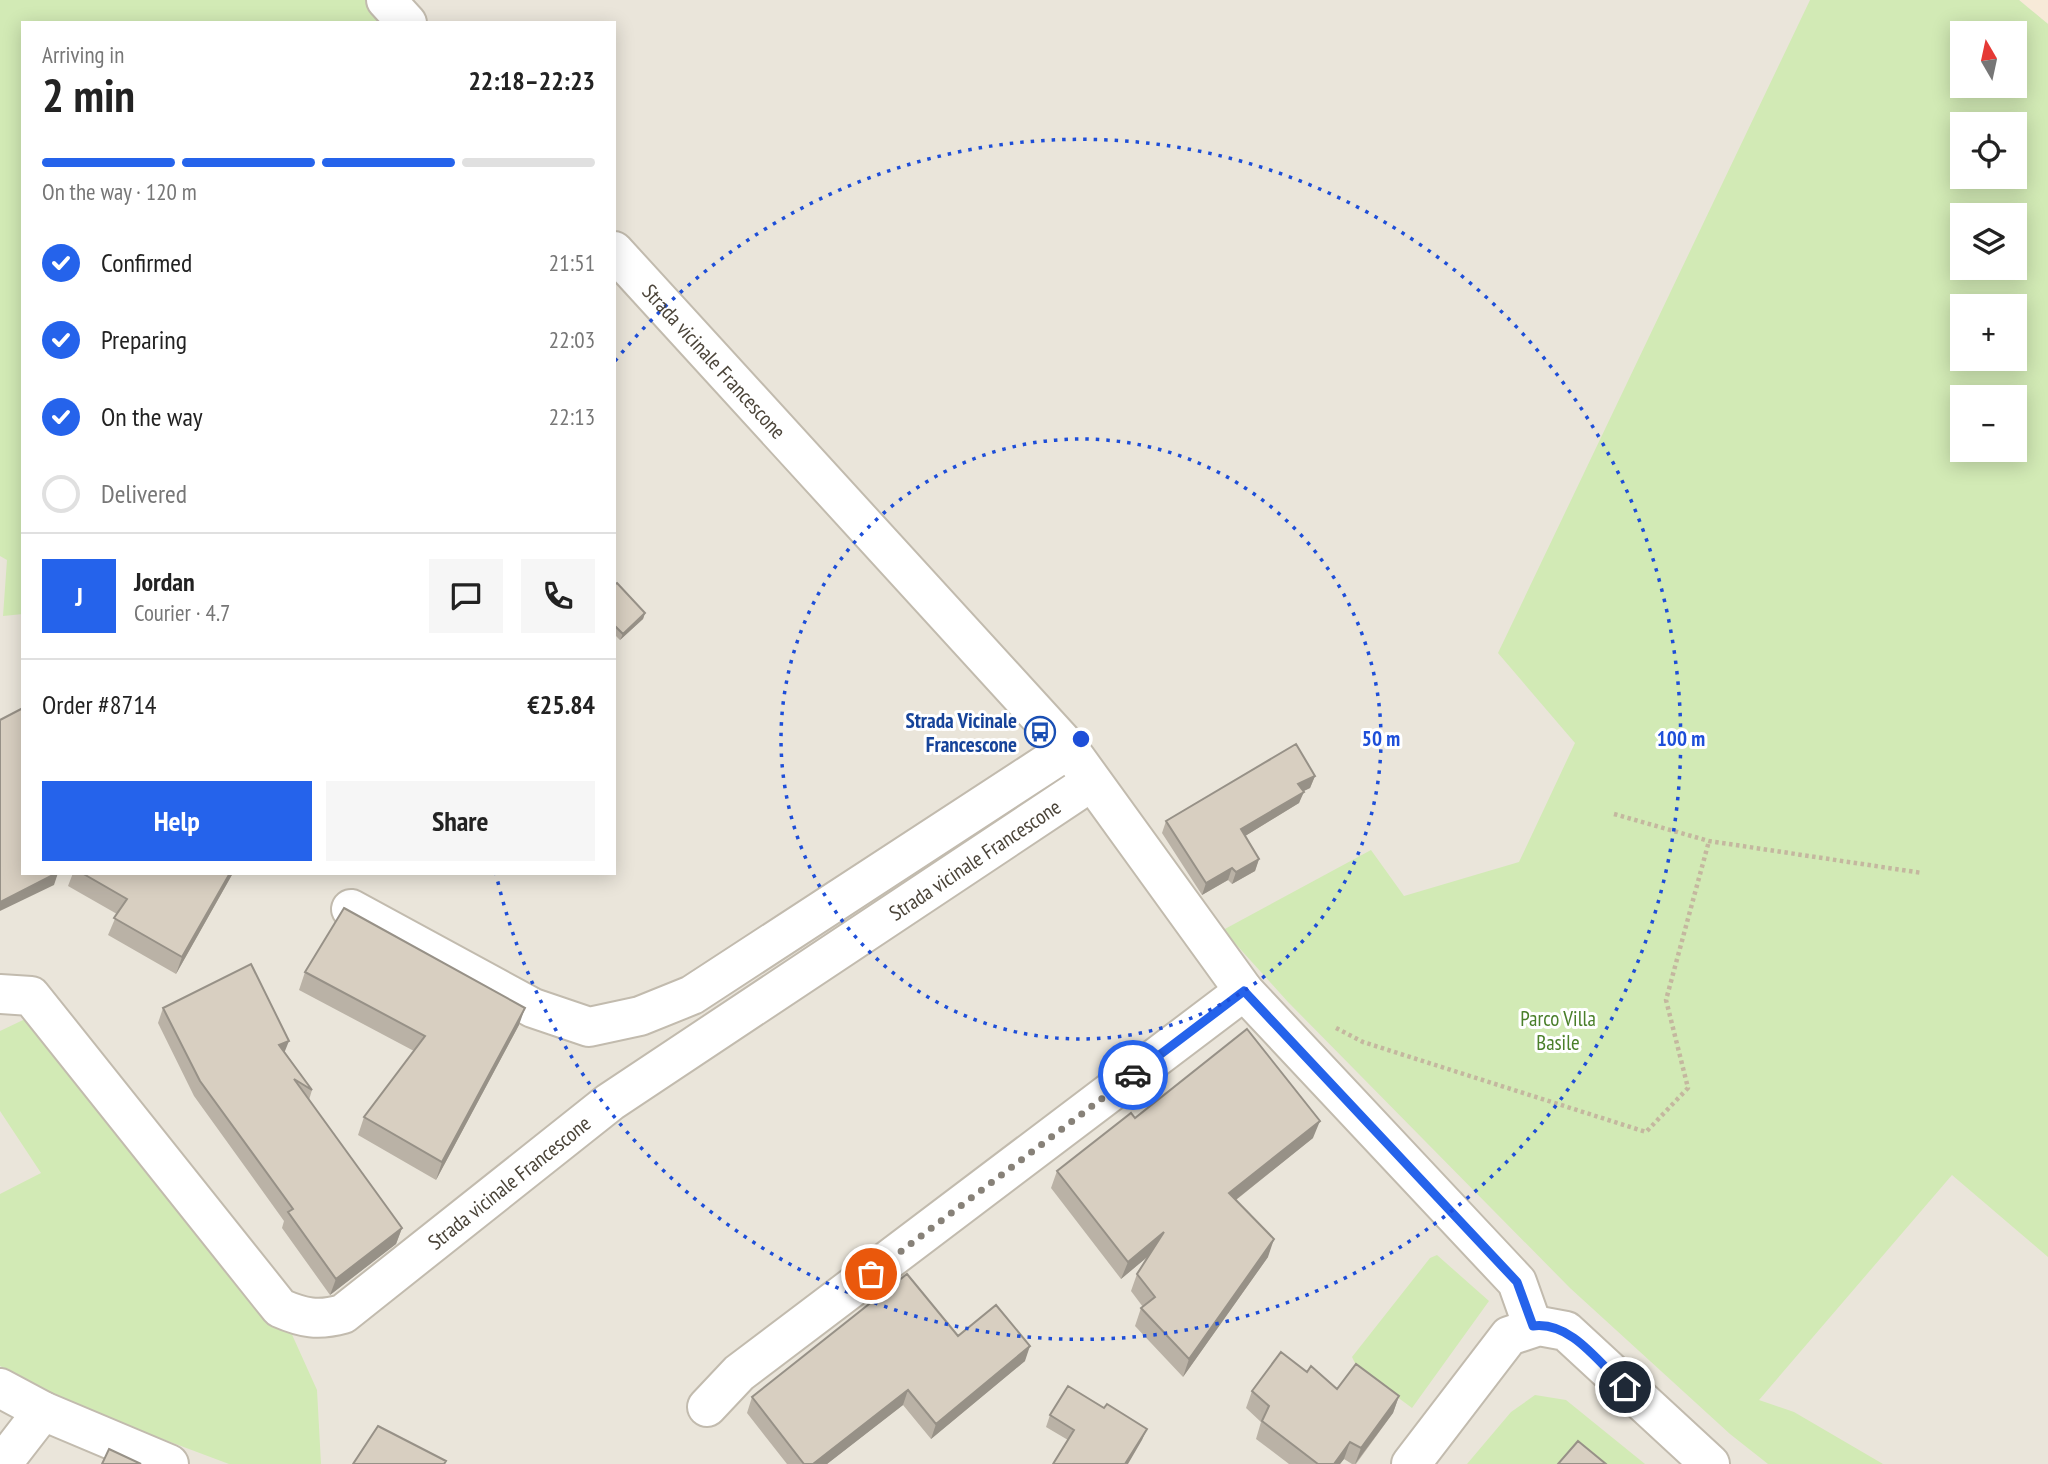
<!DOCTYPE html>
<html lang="en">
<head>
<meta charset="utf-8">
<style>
  :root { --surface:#fff; --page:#f6f6f6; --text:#222; --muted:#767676; --line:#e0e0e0; --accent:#2563eb }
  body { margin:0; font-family:"PT Sans Narrow",sans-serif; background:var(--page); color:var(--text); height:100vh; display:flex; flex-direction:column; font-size:26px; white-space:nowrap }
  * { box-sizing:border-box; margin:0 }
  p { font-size:23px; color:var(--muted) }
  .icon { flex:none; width:38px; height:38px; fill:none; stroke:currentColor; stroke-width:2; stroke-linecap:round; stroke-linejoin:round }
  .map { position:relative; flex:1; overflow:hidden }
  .side { position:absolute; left:21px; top:21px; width:595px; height:854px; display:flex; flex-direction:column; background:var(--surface); border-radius:0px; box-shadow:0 4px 18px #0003 }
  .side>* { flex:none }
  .needle { width:46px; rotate:351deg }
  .controls { position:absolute; left:1950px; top:21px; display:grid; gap:14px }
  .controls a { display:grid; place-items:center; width:77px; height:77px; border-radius:0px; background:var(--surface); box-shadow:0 4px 18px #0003; font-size:35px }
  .pin { position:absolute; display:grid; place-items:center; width:60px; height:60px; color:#fff; margin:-30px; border:4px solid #fff; border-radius:50%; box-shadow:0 2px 7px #0007 }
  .courier { position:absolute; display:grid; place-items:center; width:70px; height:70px; margin:-35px; border:5px solid #2563eb; border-radius:50%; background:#fff; color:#222; box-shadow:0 2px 9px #0007 }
  .summary em { font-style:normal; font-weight:800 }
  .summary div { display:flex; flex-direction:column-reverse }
  .summary { display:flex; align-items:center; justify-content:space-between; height:119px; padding:0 21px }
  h1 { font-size:46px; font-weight:800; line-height:52px }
  .bar { display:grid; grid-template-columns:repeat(4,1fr); gap:10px 7px; align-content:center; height:84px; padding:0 21px }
  .bar i { height:9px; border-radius:5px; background:var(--line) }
  .bar .on { background:var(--accent) }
  .bar p { grid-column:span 4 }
  .line { display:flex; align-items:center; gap:18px; padding:0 21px; border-top:2px solid var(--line) }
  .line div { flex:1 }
  .round { display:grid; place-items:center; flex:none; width:74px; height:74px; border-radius:0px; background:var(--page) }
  ol { padding:0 21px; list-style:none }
  li { display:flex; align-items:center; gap:21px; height:77px }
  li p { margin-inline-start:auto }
  li .icon { padding:7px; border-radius:50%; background:var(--accent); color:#fff; stroke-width:4 }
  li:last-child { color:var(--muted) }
  li i { width:38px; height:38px; border:4px solid var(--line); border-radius:50% }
  .button { display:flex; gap:14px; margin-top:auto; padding:14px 21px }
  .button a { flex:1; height:80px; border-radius:0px; background:var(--accent); color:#fff; font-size:28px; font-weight:800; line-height:80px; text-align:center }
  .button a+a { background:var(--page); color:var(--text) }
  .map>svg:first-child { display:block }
  .residential { fill:#eae5da; fill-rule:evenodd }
  .commercial { fill:#f7ead8 }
  .green { fill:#d2eab5; fill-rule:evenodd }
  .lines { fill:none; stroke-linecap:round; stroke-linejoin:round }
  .minor-casing { stroke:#c2bbae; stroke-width:42 }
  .path { stroke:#c4b79f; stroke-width:4.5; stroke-dasharray:3.5 3.5; stroke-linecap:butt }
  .minor { stroke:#fff; stroke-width:38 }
  .wall { fill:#bab2a6 }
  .shaded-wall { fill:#979187 }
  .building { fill:#d8cfc1; stroke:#979187; stroke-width:2 }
  .done { stroke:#878178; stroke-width:7; stroke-dasharray:0 12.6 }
  .route { stroke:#2563eb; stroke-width:9 }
  .ring { fill:none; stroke:#1d4ed8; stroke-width:3.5; stroke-dasharray:3.5 7 }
  .labels { text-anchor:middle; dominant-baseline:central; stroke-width:6; stroke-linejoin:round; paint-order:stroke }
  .street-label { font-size:21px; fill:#4b4439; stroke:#fff }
  .transit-label { font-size:21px; font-weight:bold; fill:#164399; stroke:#fff; text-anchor:end }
  .park-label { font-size:21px; fill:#4a7f2a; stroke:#fff }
  .centre { fill:#1d4ed8; stroke:#fff; stroke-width:3.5 }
  .ring-label { font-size:21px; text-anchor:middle; font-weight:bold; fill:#1d4ed8; stroke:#fff; stroke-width:6; stroke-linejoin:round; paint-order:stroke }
</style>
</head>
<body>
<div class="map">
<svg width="2048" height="1464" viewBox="0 0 2048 1464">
  <rect width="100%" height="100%" fill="#f6f3ec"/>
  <path class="residential" d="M 0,0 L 2048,0 L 2048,1464 L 0,1464 ZM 23,23 L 614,23 L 614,873 L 23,873 ZM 1962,33 L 2014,33 L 2014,86 L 1962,86 ZM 1962,124 L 2014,124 L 2014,177 L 1962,177 ZM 1962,215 L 2014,215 L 2014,268 L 1962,268 ZM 1962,306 L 2014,306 L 2014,359 L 1962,359 ZM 1962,397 L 2014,397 L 2014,450 L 1962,450 Z"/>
  <path class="commercial" d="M 2019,0 L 2048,0 L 2048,24 Z"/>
  <path class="green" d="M 0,0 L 386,0 L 407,23 L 23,23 L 23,614 L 3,616 L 7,560 L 0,556 Z
    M 1810,0 L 2019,0 L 2048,24 L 2048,1257 L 1952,1175 L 1759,1400 L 1794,1412 L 1883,1464 L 1768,1464 L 1730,1434 L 1570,1288 L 1288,1002 L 1223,930 L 1371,850 L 1404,896 L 1519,862 L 1575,743 L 1498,653 ZM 1962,33 L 2014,33 L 2014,86 L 1962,86 ZM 1962,124 L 2014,124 L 2014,177 L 1962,177 ZM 1962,215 L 2014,215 L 2014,268 L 1962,268 ZM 1962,306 L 2014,306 L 2014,359 L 1962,359 ZM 1962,397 L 2014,397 L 2014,450 L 1962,450 Z
    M 42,1011 L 280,1308 L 317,1390 L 321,1464 L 229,1464 L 77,1407 L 0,1366 L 0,1194 L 41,1173 L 0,1111 L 0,1031 Z
    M 1437,1255 L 1489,1301 L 1412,1408 L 1357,1367 L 1352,1357 L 1430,1258 Z
    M 1535,1395 L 1566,1400 L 1645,1464 L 1467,1464 L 1511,1412 Z"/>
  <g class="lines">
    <g class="minor-casing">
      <g id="minor">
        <path d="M 386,0 L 407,23"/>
        <path id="s1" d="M 614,251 L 1069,749 L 1244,991 L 1517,1282 L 1533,1327"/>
        <path d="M 351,909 L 533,1008 L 589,1027 L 640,1016 L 692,995 L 1069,749"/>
        <path id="s2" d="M 0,994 L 31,996 L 280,1308 C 303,1318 318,1321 343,1314 L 610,1102 L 1091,782"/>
        <path d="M 0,1388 L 43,1411 L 169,1464"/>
        <path d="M 707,1407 L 739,1373 L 1244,991"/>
        <path d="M 2,1464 L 43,1411"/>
        <path d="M 1411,1464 L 1509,1336 L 1539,1326 L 1566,1331 L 1710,1464"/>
      </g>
    </g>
    <path class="path" d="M 1614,814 L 1709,841 L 1922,873
      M 1336,1028 L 1363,1042 L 1646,1132 L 1688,1088 L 1666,1000 L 1709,841"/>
    <use href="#minor" class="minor"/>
  </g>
  <path class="wall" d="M 614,585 L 645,613 L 643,619 L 620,640 L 614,634 Z
    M 1315,776 L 1310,788 L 1303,791 L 1299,803 L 1245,836 L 1259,859 L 1255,871 L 1232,884 L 1228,880 L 1202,895 L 1162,833 L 1166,821 Z
    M 73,873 L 233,873 L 176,974 L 108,935 L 117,914 L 68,886 Z
    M 305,972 L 519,1025 L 436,1180 L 358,1135 L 364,1117 L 414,1051 L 299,990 Z
    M 163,1008 L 285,1052 L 312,1090 L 309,1100 L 402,1228 L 396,1244 L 330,1295 L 282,1228 L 284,1221 L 194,1096 L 158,1023 Z
    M 1135,1118 L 1313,1138 L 1236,1200 L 1268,1257 L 1183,1377 L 1135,1326 L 1141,1308 L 1143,1307 L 1131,1291 L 1137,1274 L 1147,1257 L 1121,1279 L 1051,1188 L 1057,1171 Z
    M 958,1336 L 1025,1361 L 931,1439 L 903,1405 L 827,1464 L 787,1464 L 747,1413 L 752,1397 Z
    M 1307,1372 L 1337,1389 L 1399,1396 L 1393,1413 L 1356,1464 L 1352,1464 L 1344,1459 L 1340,1464 L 1289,1464 L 1256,1439 L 1261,1422 L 1246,1408 L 1252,1391 Z
    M 1050,1415 L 1142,1440 L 1068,1440 L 1046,1427 Z"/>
  <path class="shaded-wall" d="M 645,613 L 643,619 L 620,640 L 623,634 Z
    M 1315,776 L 1310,788 L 1294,796 L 1298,784 Z
    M 1304,792 L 1299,803 L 1237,841 L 1241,829 Z
    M 1259,859 L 1255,871 L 1232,884 L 1236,872 Z
    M 1232,868 L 1228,880 L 1202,895 L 1206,883 Z
    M 58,873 L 54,885 L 0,911 L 0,902 Z
    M 230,873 L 233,873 L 176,974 L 182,957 Z
    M 525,1008 L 519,1025 L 436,1180 L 442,1162 Z
    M 289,1041 L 283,1056 L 279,1045 Z
    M 1320,1121 L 1313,1138 L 1223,1210 L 1229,1193 Z
    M 402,1228 L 396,1244 L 330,1295 L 336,1279 Z
    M 1164,1232 L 1157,1249 L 1121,1279 L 1128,1262 Z
    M 1274,1239 L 1268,1257 L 1183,1377 L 1189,1359 Z
    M 1030,1346 L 1025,1361 L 931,1439 L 936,1424 Z
    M 908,1390 L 903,1405 L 827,1464 L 813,1464 Z
    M 1399,1396 L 1393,1413 L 1355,1464 L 1361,1448 Z
    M 1147,1429 L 1142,1440 L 1128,1464 L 1125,1464 Z
    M 1350,1442 L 1344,1459 L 1340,1464 L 1334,1464 Z"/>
  <path class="building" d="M 617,583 L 645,613 L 623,634 L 614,625 L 614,585 Z
    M 23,708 L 23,873 L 57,873 L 0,902 L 0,720 Z
    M 1296,744 L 1315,776 L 1298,784 L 1304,792 L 1241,829 L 1259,859 L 1236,872 L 1232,868 L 1206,883 L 1166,821 Z
    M 82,873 L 230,873 L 182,957 L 114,918 L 127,899 Z
    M 344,908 L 525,1008 L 442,1162 L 364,1117 L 425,1036 L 305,972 Z
    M 251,964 L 289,1041 L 279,1045 L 312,1090 L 294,1079 L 402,1228 L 336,1279 L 288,1212 L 293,1209 L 200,1081 L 163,1008 Z
    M 1247,1029 L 1320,1121 L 1229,1193 L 1274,1239 L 1189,1359 L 1141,1308 L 1155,1297 L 1137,1274 L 1164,1232 L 1128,1262 L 1057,1171 L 1131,1113 L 1135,1118 Z
    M 907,1274 L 958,1336 L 996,1305 L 1030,1346 L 936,1424 L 908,1390 L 813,1464 L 804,1464 L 752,1397 Z
    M 1281,1352 L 1307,1372 L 1311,1366 L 1337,1389 L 1356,1364 L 1399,1396 L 1361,1448 L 1350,1442 L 1334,1464 L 1318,1464 L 1262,1421 L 1269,1406 L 1252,1391 Z
    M 1068,1386 L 1104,1408 L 1107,1404 L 1147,1429 L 1125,1464 L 1053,1464 L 1074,1430 L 1050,1415 Z
    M 378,1426 L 446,1461 L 444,1464 L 353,1464 Z
    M 1578,1441 L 1606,1464 L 1558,1464 Z
    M 109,1449 L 141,1464 L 102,1464 Z"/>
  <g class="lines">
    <path class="done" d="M 871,1274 L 1133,1075"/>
    <path class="route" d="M 1133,1075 L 1244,991 L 1517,1282 L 1533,1326 C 1571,1321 1599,1363 1625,1387"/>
  </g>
  <g class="ring">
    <circle cx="1081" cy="739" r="300"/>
    <path d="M615 361A600 600 0 1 1 496 874"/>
  </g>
  <defs>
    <g id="bus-ring" transform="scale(1.575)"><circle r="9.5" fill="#fff" stroke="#1a4fb4" stroke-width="1.5"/><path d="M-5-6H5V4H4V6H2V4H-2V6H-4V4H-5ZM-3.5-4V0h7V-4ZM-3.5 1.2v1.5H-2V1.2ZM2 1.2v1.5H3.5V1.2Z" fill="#1a4fb4"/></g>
  </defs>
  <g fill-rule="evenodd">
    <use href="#bus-ring" x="1040" y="732"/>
  </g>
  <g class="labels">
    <g class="street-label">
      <text stroke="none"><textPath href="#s1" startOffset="149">Strada vicinale Francescone</textPath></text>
      <text stroke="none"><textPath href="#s2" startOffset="1274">Strada vicinale Francescone</textPath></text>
      <text stroke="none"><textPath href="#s2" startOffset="707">Strada vicinale Francescone</textPath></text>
    </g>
    <g class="transit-label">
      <text x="1017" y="720">Strada Vicinale<tspan x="1017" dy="24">Francescone</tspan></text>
    </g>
    <g class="park-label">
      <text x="1558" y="1018">Parco Villa<tspan x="1558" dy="24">Basile</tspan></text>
    </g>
  </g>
  <circle cx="1081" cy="739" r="10" class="centre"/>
  <g class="ring-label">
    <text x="1381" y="746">50 m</text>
    <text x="1681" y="746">100 m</text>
  </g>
</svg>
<div class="controls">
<a><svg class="needle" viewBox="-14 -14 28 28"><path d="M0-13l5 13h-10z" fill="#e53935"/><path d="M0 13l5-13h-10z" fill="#767676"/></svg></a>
<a><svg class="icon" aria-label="locate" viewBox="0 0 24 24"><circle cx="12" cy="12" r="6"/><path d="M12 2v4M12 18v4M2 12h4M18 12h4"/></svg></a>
<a><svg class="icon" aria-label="layers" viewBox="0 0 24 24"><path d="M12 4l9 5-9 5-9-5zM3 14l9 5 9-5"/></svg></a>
<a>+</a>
<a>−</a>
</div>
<div class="pin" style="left:871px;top:1274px;background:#ea580c"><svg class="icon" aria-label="bag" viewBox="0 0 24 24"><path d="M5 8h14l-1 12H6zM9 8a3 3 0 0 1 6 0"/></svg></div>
<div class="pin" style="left:1625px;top:1387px;background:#1f2937"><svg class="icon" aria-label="home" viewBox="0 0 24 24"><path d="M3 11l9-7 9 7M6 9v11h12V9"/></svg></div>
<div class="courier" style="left:1133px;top:1075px"><svg class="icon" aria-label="car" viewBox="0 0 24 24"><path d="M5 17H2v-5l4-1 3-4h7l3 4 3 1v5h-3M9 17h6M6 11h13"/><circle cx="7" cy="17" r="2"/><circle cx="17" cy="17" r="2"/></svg></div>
<section class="side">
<div class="summary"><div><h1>2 min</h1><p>Arriving in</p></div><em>22:18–22:23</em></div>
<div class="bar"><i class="on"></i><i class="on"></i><i class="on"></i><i></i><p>On the way · 120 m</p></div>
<ol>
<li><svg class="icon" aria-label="check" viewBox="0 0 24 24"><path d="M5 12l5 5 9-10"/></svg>Confirmed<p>21:51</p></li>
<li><svg class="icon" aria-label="check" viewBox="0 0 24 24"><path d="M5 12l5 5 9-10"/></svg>Preparing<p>22:03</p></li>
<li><svg class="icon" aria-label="check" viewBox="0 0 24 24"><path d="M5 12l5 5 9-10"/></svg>On the way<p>22:13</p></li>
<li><i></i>Delivered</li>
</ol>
<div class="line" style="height:126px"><b class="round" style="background:var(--accent);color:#fff">J</b><div><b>Jordan</b><p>Courier · 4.7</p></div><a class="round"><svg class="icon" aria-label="chat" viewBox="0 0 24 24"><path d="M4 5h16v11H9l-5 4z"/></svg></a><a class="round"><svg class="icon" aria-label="phone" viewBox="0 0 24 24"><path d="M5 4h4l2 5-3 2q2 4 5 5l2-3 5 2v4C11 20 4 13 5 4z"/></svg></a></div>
<div class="line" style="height:91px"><div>Order #8714</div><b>€25.84</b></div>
<div class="button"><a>Help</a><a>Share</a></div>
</section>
</div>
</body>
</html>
